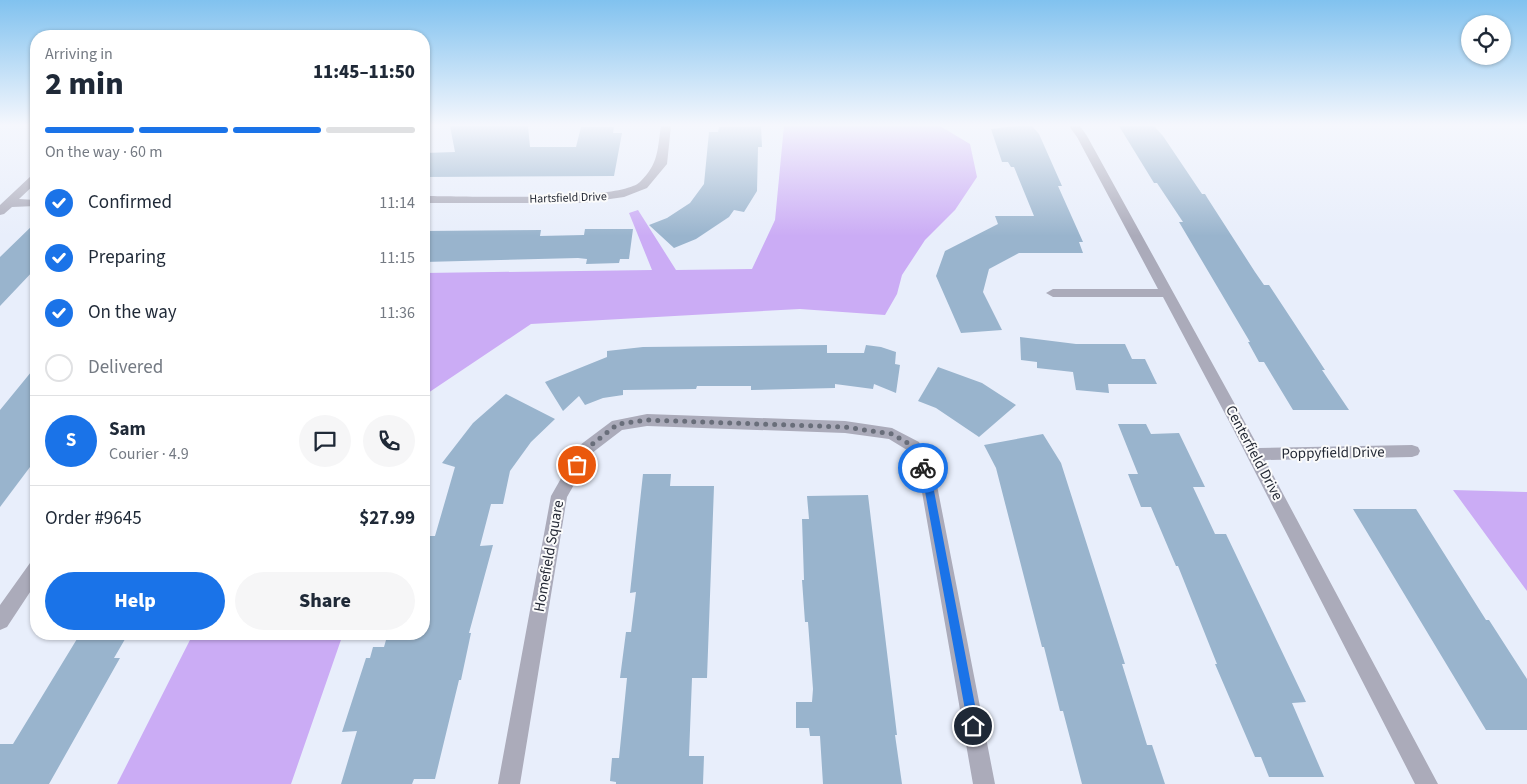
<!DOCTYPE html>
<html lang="en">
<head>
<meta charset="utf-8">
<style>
  :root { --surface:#fff; --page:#f6f6f7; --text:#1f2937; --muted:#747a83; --line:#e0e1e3; --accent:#1a73e8 }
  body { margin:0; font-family:"Source Sans 3",sans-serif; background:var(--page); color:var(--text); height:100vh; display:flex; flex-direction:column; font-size:19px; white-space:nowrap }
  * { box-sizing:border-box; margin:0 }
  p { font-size:16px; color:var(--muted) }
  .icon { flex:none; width:28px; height:28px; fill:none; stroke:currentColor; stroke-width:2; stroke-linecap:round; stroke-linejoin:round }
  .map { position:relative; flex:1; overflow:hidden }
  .panel { position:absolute; left:30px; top:30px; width:400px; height:610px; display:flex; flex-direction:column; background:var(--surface); border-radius:20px; box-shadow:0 1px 4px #0004 }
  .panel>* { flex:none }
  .controls { position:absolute; left:1461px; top:15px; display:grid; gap:10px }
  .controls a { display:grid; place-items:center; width:50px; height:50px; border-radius:50%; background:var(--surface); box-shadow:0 1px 4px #0004; font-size:25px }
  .pin { position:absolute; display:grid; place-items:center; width:42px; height:42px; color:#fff; margin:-21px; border:2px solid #fff; border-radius:50%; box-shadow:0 1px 5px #0007 }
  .courier { position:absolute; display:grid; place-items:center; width:50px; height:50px; margin:-25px; border:4px solid #1a73e8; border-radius:50%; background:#fff; color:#222; box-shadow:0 1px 6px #0007 }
  .head em { font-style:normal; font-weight:800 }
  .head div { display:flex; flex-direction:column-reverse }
  .head { display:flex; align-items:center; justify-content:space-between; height:85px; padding:0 15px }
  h1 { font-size:32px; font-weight:800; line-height:38px }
  .bar { display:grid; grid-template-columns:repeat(4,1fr); gap:8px 5px; align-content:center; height:60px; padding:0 15px }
  .bar i { height:6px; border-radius:4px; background:var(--line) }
  .bar .active { background:var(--accent) }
  .bar p { grid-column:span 4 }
  .line { display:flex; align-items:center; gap:12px; padding:0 15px; border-top:1px solid var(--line) }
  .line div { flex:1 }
  .round { display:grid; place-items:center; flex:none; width:52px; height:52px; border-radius:26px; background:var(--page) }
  ol { padding:0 15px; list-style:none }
  li { display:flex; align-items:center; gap:15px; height:55px }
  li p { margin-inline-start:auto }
  li .icon { padding:5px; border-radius:50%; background:var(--accent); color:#fff; stroke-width:4 }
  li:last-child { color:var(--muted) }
  li i { width:28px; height:28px; border:2px solid var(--line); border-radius:50% }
  .button { display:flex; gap:10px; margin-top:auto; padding:10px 15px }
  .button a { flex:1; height:58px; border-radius:30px; background:var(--accent); color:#fff; font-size:20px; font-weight:800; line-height:58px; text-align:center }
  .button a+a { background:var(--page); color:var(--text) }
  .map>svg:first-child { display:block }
  .green { fill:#cbacf5 }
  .building { fill:#99b4cd }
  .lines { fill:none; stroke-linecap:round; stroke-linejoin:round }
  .minor { fill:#ababba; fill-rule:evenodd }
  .route { fill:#1a73e8 }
  .done { stroke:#696e7a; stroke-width:5; stroke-dasharray:0 9 }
  .labels { text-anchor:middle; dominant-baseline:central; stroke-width:4; stroke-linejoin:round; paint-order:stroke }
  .far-street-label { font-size:12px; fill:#242935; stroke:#fbfbfb }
  .street-label { font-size:15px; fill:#242935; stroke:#fbfbfb }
</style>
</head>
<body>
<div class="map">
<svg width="1527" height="784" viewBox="0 0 1527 784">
  <rect width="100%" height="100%" fill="#e8eefb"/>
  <path class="green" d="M 784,126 L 940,126 L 970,144 L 977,177 L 955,210 L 925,240 L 902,275 L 897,294 L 885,315 L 800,309 L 531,324 L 428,393 L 424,405 L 424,273 L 652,270 L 629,213 L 638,210 L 676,270 L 752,269 L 775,220 Z
    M 1453,490 L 1527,492 L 1527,591 Z
    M 193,634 L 343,634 L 291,784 L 117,784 Z"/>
  <path class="building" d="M 450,126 L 528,126 L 530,147 L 576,147 L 581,127 L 614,127 L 613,133 L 622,133 L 614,176 L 424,177 L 424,153 L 455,152 Z
    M 761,126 L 762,147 L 758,147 L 757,191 L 744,212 L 734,210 L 729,217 L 696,239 L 674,248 L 649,225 L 667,218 L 690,203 L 704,184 L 709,132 L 718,132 L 719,127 Z
    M 1015,126 L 1032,126 L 1039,134 L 1062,186 L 1058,186 L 1083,242 L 1079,242 L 1083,253 L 1019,253 L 989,269 L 983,292 L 1002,330 L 961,333 L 936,276 L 945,251 L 998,224 L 995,216 L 1034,216 L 1014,167 L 1011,167 L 1008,162 L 1002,162 L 991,129 Z
    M 1119,126 L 1154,126 L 1163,136 L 1202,194 L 1205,194 L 1208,199 L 1255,272 L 1264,285 L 1269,285 L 1325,370 L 1322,370 L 1349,410 L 1293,410 L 1264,362 L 1259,362 L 1248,342 L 1250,342 L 1179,222 L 1183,222 L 1157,183 L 1154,183 Z
    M 36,222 L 36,268 L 0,306 L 0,257 Z
    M 585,229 L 633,229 L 629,259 L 620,259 L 619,263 L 586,264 L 587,259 L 578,258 L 424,262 L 424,231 L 541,230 L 540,236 L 584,235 Z
    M 1020,337 L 1076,344 L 1125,344 L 1132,359 L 1145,359 L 1157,384 L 1108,384 L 1109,393 L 1076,390 L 1073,372 L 1037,368 L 1037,362 L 1021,360 Z
    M 827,345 L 827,353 L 864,353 L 866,345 L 881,347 L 896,352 L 895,364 L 900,365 L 896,393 L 874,384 L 873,389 L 835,384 L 835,388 L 751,390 L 751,386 L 697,386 L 696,389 L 623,390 L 623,395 L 603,398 L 585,405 L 579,396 L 563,411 L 545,382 L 607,357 L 607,351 L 643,347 Z
    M 36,366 L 36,459 L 0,507 L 0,410 Z
    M 938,367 L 982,383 L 1016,405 L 979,437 L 936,408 L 918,401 Z
    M 506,394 L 555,419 L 531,442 L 510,471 L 503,504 L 491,504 L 480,546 L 493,545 L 469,633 L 471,633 L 461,680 L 459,680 L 435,779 L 414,779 L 412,784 L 341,784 L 357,731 L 342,732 L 366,658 L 370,658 L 373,647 L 384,647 L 386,640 L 416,639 L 417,634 L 424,634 L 424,536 L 435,536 L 455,467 L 442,463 L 473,423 Z
    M 1118,424 L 1146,424 L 1151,434 L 1179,433 L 1205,487 L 1193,487 L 1215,534 L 1226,534 L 1306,702 L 1292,703 L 1324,777 L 1269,777 L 1261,757 L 1255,757 L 1215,664 L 1217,664 L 1178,566 L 1176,566 L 1151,507 L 1141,507 L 1128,474 L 1138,474 Z
    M 1043,434 L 1061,463 L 1125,664 L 1122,664 L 1147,745 L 1152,745 L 1165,784 L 1082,784 L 1063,711 L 1060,711 L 1044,647 L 1042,647 L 996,468 L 984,445 Z
    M 643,474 L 671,474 L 670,486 L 714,486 L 707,678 L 692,678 L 689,756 L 704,756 L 703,784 L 616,784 L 616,782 L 610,781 L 612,758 L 619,758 L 627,678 L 620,678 L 626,632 L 631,632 L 636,592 L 630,593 Z
    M 868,495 L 897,735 L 895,735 L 902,784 L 823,784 L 820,736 L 810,736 L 809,728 L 796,728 L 796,702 L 812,702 L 813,689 L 808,622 L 805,622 L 802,580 L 804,580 L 802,519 L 809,519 L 807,496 Z
    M 1353,509 L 1416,509 L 1486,620 L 1489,620 L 1527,679 L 1527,730 L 1486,730 Z
    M 80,634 L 128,634 L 114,658 L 120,658 L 49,784 L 0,784 L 0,744 L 13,744 Z"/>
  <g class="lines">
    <path class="minor" d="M 661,126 L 671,126 L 667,164 L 647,188 L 624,197 L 582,203 L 424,203 L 424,196 C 461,196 619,202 640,182 C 659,163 657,151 661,126 Z
      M 1069,126 L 1080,126 L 1087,136 L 1259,448 L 1412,445 L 1418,447 L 1420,451 L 1418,455 L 1412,457 L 1265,460 L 1438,784 L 1415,784 L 1232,427 L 1163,297 L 1053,297 L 1046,293 L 1053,289 L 1158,289 L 1077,137 Z
      M 36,174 L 36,183 L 19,199 L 36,200 L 36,206 L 12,207 L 4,214 L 0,215 L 0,205 L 32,175 Z
      M 647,414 L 845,421 L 892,428 L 919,442 L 935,475 L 995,784 L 973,784 L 919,475 L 907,450 L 889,439 L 845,433 L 647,426 L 622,430 L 592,453 L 567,497 L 520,784 L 498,784 L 551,496 L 580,445 L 612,421 Z
      M 36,560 L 36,583 L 7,627 L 0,630 L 0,605 L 30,563 Z"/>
  </g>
  <linearGradient id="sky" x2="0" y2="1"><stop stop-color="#81c2ef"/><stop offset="0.53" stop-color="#f5f7fd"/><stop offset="1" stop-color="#f5f7fd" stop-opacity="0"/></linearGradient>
  <rect width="1527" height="236" fill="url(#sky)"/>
  <path class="route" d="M 923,464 L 926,465 L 931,475 L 979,726 L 977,730 L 973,732 L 969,730 L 968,726 L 922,475 L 919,468 Z"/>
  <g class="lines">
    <path class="done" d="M 577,465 L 586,449 L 618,424 L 646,420 L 845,427 L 892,434 L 913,446 L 923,468"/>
  </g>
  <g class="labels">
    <g class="far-street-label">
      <text transform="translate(568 198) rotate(-2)">Hartsfield Drive</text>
    </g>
    <g class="street-label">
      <text transform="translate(1254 453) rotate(62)">Centerfield Drive</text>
      <text transform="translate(1333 453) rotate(-1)">Poppyfield Drive</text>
      <text transform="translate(549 556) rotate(-80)">Homefield Square</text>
    </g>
  </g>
</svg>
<div class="controls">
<a><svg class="icon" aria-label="locate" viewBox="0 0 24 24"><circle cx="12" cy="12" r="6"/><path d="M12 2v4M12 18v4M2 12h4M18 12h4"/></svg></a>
</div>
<div class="pin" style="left:577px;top:465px;background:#ea580c"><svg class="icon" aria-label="bag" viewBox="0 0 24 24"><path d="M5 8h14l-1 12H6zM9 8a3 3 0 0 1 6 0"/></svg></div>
<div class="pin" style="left:973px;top:726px;background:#1f2937"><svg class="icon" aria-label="home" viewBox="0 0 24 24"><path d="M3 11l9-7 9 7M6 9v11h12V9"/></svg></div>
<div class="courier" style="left:923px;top:468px"><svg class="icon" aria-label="bike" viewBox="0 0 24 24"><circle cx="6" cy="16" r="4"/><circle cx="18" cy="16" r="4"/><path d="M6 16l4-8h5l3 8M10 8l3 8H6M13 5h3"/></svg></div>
<section class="panel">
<div class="head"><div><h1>2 min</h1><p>Arriving in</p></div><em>11:45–11:50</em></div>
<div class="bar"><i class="active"></i><i class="active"></i><i class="active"></i><i></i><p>On the way · 60 m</p></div>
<ol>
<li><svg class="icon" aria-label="check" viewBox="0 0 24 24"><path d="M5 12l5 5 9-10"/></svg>Confirmed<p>11:14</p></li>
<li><svg class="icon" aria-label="check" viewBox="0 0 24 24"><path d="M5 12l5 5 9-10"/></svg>Preparing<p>11:15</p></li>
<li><svg class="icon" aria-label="check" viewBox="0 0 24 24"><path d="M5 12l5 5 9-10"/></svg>On the way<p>11:36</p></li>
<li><i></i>Delivered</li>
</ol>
<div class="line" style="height:90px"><b class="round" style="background:var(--accent);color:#fff">S</b><div><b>Sam</b><p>Courier · 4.9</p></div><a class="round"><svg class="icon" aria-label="chat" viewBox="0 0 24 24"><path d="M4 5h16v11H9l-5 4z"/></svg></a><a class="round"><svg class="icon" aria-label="phone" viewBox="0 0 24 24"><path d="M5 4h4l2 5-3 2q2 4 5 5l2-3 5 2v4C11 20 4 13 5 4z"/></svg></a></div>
<div class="line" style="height:65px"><div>Order #9645</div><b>$27.99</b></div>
<div class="button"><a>Help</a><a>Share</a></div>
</section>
</div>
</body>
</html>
